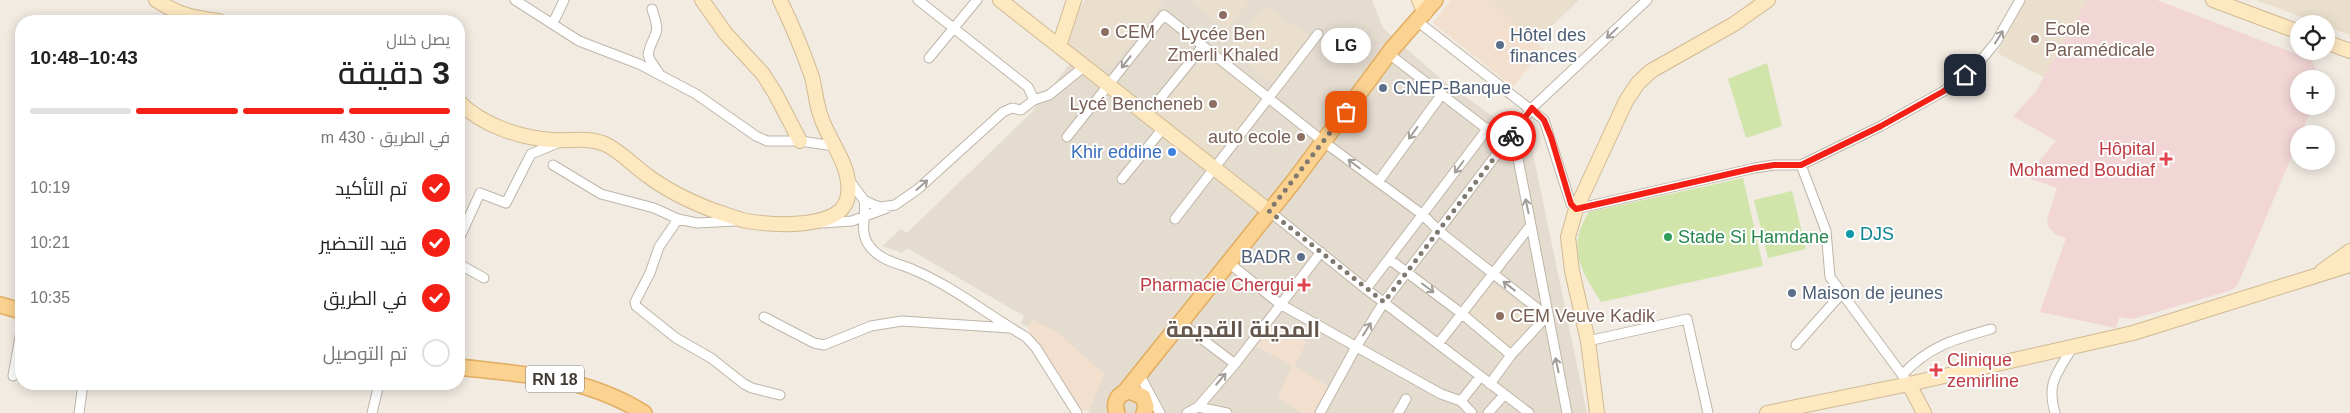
<!DOCTYPE html>
<html lang="ar">
<head>
<meta charset="utf-8">
<style>
  :root { --surface:#fff; --page:#f6f6f6; --text:#222; --muted:#767676; --line:#e0e0e0; --accent:#f52015 }
  body { margin:0; font-family:Arial,Cairo,sans-serif; background:var(--page); color:var(--text); direction:rtl; height:100vh; display:flex; flex-direction:column; font-size:19px; white-space:nowrap }
  * { box-sizing:border-box; margin:0 }
  p { font-size:16px; color:var(--muted) }
  .icon { flex:none; width:28px; height:28px; fill:none; stroke:currentColor; stroke-width:2; stroke-linecap:round; stroke-linejoin:round }
  .map { position:relative; flex:1; overflow:hidden; direction:ltr }
  .side { position:absolute; left:15px; top:15px; width:450px; height:375px; display:flex; flex-direction:column; background:var(--surface); border-radius:20px; box-shadow:0 2px 12px #0003; direction:rtl }
  .side>* { flex:none }
  .controls { position:absolute; left:2290px; top:15px; display:grid; gap:10px }
  .controls a { display:grid; place-items:center; width:45px; height:45px; border-radius:50%; background:var(--surface); box-shadow:0 2px 12px #0003; font-size:25px }
  .pin { position:absolute; display:grid; place-items:center; width:42px; height:42px; color:#fff; margin:-21px; border-radius:10px; box-shadow:0 2px 8px #0006 }
  .courier { position:absolute; display:grid; place-items:center; width:50px; height:50px; margin:-25px; border:4px solid #f52015; border-radius:50%; background:#fff; color:#222; box-shadow:0 1px 6px #0007 }
  .bubble { position:absolute; height:35px; border-radius:18px; background:var(--surface); box-shadow:0 2px 12px #0003; font-size:16px; font-weight:600; line-height:35px; text-align:center; direction:rtl }
  .headline em { font-style:normal; font-weight:600 }
  .headline div { display:flex; flex-direction:column-reverse }
  .headline { display:flex; align-items:center; justify-content:space-between; height:85px; padding:0 15px }
  h1 { font-size:32px; font-weight:600; line-height:38px }
  .bar { display:grid; grid-template-columns:repeat(4,1fr); gap:8px 5px; align-content:center; height:60px; padding:0 15px }
  .bar i { height:6px; border-radius:4px; background:var(--line) }
  .bar .current { background:var(--accent) }
  .bar p { grid-column:span 4 }
  ol { padding:0 15px; list-style:none }
  li { display:flex; align-items:center; gap:15px; height:55px }
  li p { margin-inline-start:auto }
  li .icon { padding:5px; border-radius:50%; background:var(--accent); color:#fff; stroke-width:4 }
  li:last-child { color:var(--muted) }
  li i { width:28px; height:28px; border:2px solid var(--line); border-radius:50% }
  .map>svg:first-child { display:block }
  .residential { fill:#e5dcd0 }
  .commercial { fill:#f3dfcd }
  .education { fill:#eadfcc }
  .medical { fill:#f2d6d5 }
  .green { fill:#d1e5ab }
  .lines { fill:none; stroke-linecap:round; stroke-linejoin:round }
  .street-casing { stroke:#bfb5a8; stroke-width:11 }
  .secondary-casing { stroke:#d0ba93; stroke-width:16 }
  .primary-casing { stroke:#e0ad61; stroke-width:18 }
  .street { stroke:#fff; stroke-width:9 }
  .secondary { stroke:#fde8c0; stroke-width:14 }
  .primary { stroke:#fcd290; stroke-width:15 }
  .oneway { stroke:#a09d99 }
  .done { stroke:#7f7970; stroke-width:5; stroke-dasharray:0 9 }
  .route { stroke:#f52015; stroke-width:6 }
  .education-dot { fill:#8d6e63; stroke:#fff; stroke-width:2 }
  .service-dot { fill:#5c6f8a; stroke:#fff; stroke-width:2 }
  .shop-dot { fill:#3f7fe0; stroke:#fff; stroke-width:2 }
  .health-dot { fill:#e0444e; stroke:#fff; stroke-width:2 }
  .culture-dot { fill:#0f9aa8; stroke:#fff; stroke-width:2 }
  .leisure-dot { fill:#2e9e5b; stroke:#fff; stroke-width:2 }
  .labels { text-anchor:middle; dominant-baseline:central; stroke-width:4; stroke-linejoin:round; paint-order:stroke }
  .shield { fill:#fff; stroke:#7b7670; stroke-width:1 }
  .shield-label { font-size:16px; font-weight:bold; fill:#423b33 }
  .education-label { font-size:18px; fill:#785e54; stroke:#fff; text-anchor:start }
  .service-label { font-size:18px; fill:#4e5e75; stroke:#fff; text-anchor:start }
  .health-label { font-size:18px; fill:#be3a42; stroke:#fff; text-anchor:end }
  .shop-label { font-size:18px; fill:#366cbe; stroke:#fff; text-anchor:end }
  .culture-label { font-size:18px; fill:#0d838f; stroke:#fff; text-anchor:start }
  .leisure-label { font-size:18px; fill:#27864d; stroke:#fff; text-anchor:start }
  .district-label { font-size:22px; font-weight:bold; fill:#65574b; stroke:#fff }
</style>
</head>
<body>
<div class="map">
<svg width="2350" height="413" viewBox="0 0 2350 413">
  <rect width="100%" height="100%" fill="#f1ebe2"/>
  <path class="residential" d="M 1085,0 L 1372,0 L 1383,28 L 1441,79 L 1531,144 L 1587,413 L 1090,413 L 1089,411 L 1103,374 L 1034,320 L 1028,327 L 1021,323 L 1024,316 L 907,248 L 902,253 L 882,246 L 901,229 L 907,233 L 1032,112 L 1076,56 L 1064,47 L 1077,18 L 1077,12 Z"/>
  <path class="commercial" d="M 1451,0 L 1491,0 L 1543,49 L 1513,87 L 1433,23 Z
    M 1033,320 L 1057,332 L 1104,374 L 1089,411 L 1079,409 L 1030,333 L 1028,327 Z
    M 1268,322 L 1307,342 L 1294,366 L 1335,390 L 1324,413 L 1301,413 L 1278,397 L 1292,365 L 1254,345 Z"/>
  <path class="education" d="M 1085,0 L 1164,0 L 1111,68 L 1095,71 L 1064,47 L 1077,18 L 1077,12 Z
    M 1188,0 L 1250,0 L 1227,30 Z
    M 1491,0 L 1579,0 L 1535,42 Z
    M 2026,0 L 2087,0 L 2045,78 L 1997,53 Z
    M 2256,0 L 2350,0 L 2350,35 L 2326,26 L 2326,24 L 2320,24 Z
    M 1265,5 L 1310,36 L 1275,85 L 1228,49 Z
    M 1211,46 L 1270,94 L 1216,161 L 1156,114 Z
    M 1490,281 L 1537,319 L 1511,351 L 1464,313 Z"/>
  <path class="medical" d="M 2087,0 L 2157,0 L 2312,60 L 2320,79 L 2299,79 L 2299,106 L 2313,106 L 2301,134 L 2299,134 L 2299,139 L 2238,284 L 2232,290 L 2133,319 L 2119,317 L 2116,328 L 2040,312 L 2066,238 L 2055,234 L 2049,228 L 2047,219 L 2057,188 L 2026,177 L 2056,141 L 2013,116 L 2035,93 Z"/>
  <path class="green" d="M 1767,63 L 1782,126 L 1746,138 L 1728,79 Z
    M 1743,178 L 1763,266 L 1601,302 C 1581,270 1566,248 1589,212 Z
    M 1792,191 L 1806,249 L 1768,258 L 1754,200 Z"/>
  <g class="lines">
    <g class="street-casing">
      <path id="street" d="M 515,0 L 579,41 L 639,64 L 696,94 L 756,136 L 767,141 L 800,141 L 834,146
        M 918,0 L 1028,87 L 1034,100
        M 652,9 C 662,39 654,29 648,54 L 650,60 L 659,73
        M 1417,21 L 1544,120 L 1571,204 L 1576,209 L 1755,168 L 1774,165 L 1801,165 L 1881,126 L 1944,91 L 1982,59 L 1996,42 L 2020,0
        M 553,23 L 564,0
        M 1389,54 L 1513,149 L 1518,159 L 1531,225 L 1567,413
        M 929,58 L 977,0
        M 1147,115 L 1203,46
        M 1067,137 L 1164,15 L 1324,142 L 1423,215 L 1439,231 L 1547,316 L 1511,355 L 1490,384
        M 553,165 L 601,194 L 654,208 L 678,219 L 697,223 L 735,221
        M 1801,165 L 1826,231 L 1830,277 L 1909,384
        M 1122,179 L 1164,127
        M 849,180 L 864,200 L 874,205 L 881,207 L 895,205 L 918,189 L 1003,112 L 1012,108 L 1021,110 L 1034,100 L 1049,95 L 1085,66
        M 1378,182 L 1442,94
        M 864,200 C 867,214 859,230 868,244 C 879,261 898,263 914,270 C 954,287 988,315 1026,337 L 1036,348 L 1077,413
        M 1269,211 L 1366,289 L 1529,413
        M 678,219 L 659,247 L 650,273 L 635,302 L 636,306 L 676,338 L 711,358 L 744,384 L 752,388 L 780,395
        M 1175,219 L 1318,34
        M 822,223 L 852,221 L 887,208
        M 459,239 L 480,193 L 506,203 L 531,154 L 560,142
        M 1389,259 L 1461,313 L 1511,355
        M 1229,263 L 1280,304 L 1441,394 L 1461,401 L 1480,377
        M 459,264 L 484,278
        M 1366,289 L 1488,128
        M 764,317 L 814,343 L 824,345 L 871,326 L 902,321 L 1010,328
        M 1181,323 L 1235,364
        M 1588,341 L 1687,319 L 1708,413
        M 1438,344 L 1531,225
        M 1796,345 L 1842,293
        M 1139,374 L 1160,413
        M 1902,375 C 1929,346 1955,339 1991,329
        M 13,376 L 21,331
        M 1461,401 L 1472,413
        M 1198,407 L 1227,413
        M 79,413 L 83,384
        M 372,413 L 379,384
        M 1187,413 L 1198,407 L 1235,364 L 1321,252
        M 1320,413 L 1356,347 L 1384,302 L 1532,108 L 1647,0
        M 1398,413 L 1406,399
        M 1488,413 L 1504,395
        M 2055,413 C 2046,381 2058,373 2073,346"/>
    </g>
    <g class="secondary-casing">
      <path id="secondary" d="M 156,0 C 179,15 192,18 219,21
        M 702,0 L 726,34 L 763,74 L 775,93 L 800,141
        M 1000,0 L 1269,211
        M 1419,0 L 1425,13
        M 2213,0 L 2299,32
        M 2326,42 L 2350,51
        M 1059,46 L 1074,0
        M 459,102 C 482,125 520,138 552,140 C 569,141 588,137 605,144 C 620,151 634,166 648,176 C 668,191 691,202 715,211 C 725,214 736,219 747,221 C 772,225 844,231 848,195 C 852,164 828,142 820,114 C 816,102 815,89 812,77 C 803,51 792,25 780,0
        M 2322,271 L 2350,251
        M 1909,384 L 1924,413
        M 1597,413 L 1588,341 L 1572,271 L 1568,237 L 1576,209 L 1626,101 L 1638,83 L 1651,71 L 1734,24 L 1768,0
        M 1767,413 L 1909,384 L 2133,333 L 2350,265"/>
    </g>
    <g class="primary-casing">
      <path id="primary" d="M 0,305 L 21,311
        M 459,367 C 526,375 585,376 644,413
        M 1125,392 L 1294,181 L 1392,49 L 1435,0
        M 1117,413 C 1113,402 1118,393 1130,391 L 1143,397 L 1146,407 L 1144,413"/>
    </g>
    <use href="#street" class="street"/>
    <use href="#secondary" class="secondary"/>
    <use href="#primary" class="primary"/>
  </g>
  <defs><path id="oneway-shaft" d="M-6 0H5M1.5-3L5.5 0L1.5 3" fill="none" stroke-width="1.6" stroke-linecap="round" stroke-linejoin="round" transform="scale(1.25)"/></defs>
  <g class="oneway">
    <use href="#oneway-shaft" transform="translate(1612 33) rotate(137)"/>
    <use href="#oneway-shaft" transform="translate(1999 37) rotate(-58)"/>
    <use href="#oneway-shaft" transform="translate(1126 62) rotate(128)"/>
    <use href="#oneway-shaft" transform="translate(1413 133) rotate(126)"/>
    <use href="#oneway-shaft" transform="translate(1354 164) rotate(-143)"/>
    <use href="#oneway-shaft" transform="translate(1459 167) rotate(127)"/>
    <use href="#oneway-shaft" transform="translate(922 185) rotate(-41)"/>
    <use href="#oneway-shaft" transform="translate(1527 206) rotate(-102)"/>
    <use href="#oneway-shaft" transform="translate(1509 286) rotate(-142)"/>
    <use href="#oneway-shaft" transform="translate(1428 288) rotate(37)"/>
    <use href="#oneway-shaft" transform="translate(1367 329) rotate(-58)"/>
    <use href="#oneway-shaft" transform="translate(1557 365) rotate(-102)"/>
    <use href="#oneway-shaft" transform="translate(1221 379) rotate(-50)"/>
  </g>
  <g class="lines">
    <path class="done" d="M 1346,112 L 1269,211 L 1384,302 L 1511,136"/>
    <path class="route" d="M 1511,136 L 1532,108 L 1544,120 L 1551,137 L 1571,204 L 1576,209 L 1755,168 L 1774,165 L 1801,165 L 1881,126 L 1944,91 L 1965,75"/>
  </g>
  <g class="education-dot">
    <circle cx="1223" cy="15" r="5"/>
    <circle cx="1105" cy="32" r="5"/>
    <circle cx="2035" cy="39" r="5"/>
    <circle cx="1213" cy="104" r="5"/>
    <circle cx="1301" cy="137" r="5"/>
    <circle cx="1500" cy="316" r="5"/>
  </g>
  <g class="service-dot">
    <circle cx="1500" cy="45" r="5"/>
    <circle cx="1383" cy="88" r="5"/>
    <circle cx="1301" cy="257" r="5"/>
    <circle cx="1792" cy="293" r="5"/>
  </g>
  <circle class="shop-dot" cx="1172" cy="152" r="5"/>
  <g class="health-dot">
    <path d="M2163.5 151.5h5v5h5v5h-5v5h-5v-5h-5v-5h5z"/>
    <path d="M1301.5 277.5h5v5h5v5h-5v5h-5v-5h-5v-5h5z"/>
    <path d="M1933.5 362.5h5v5h5v5h-5v5h-5v-5h-5v-5h5z"/>
  </g>
  <circle class="culture-dot" cx="1850" cy="234" r="5"/>
  <circle class="leisure-dot" cx="1668" cy="237" r="5"/>
  <g class="labels">
    <rect class="shield" x="526" y="365.5" width="58" height="27" rx="4"/>
    <g class="shield-label">
      <text x="555" y="379">RN 18</text>
    </g>
    <g class="education-label">
      <text x="2045" y="29">Ecole<tspan x="2045" dy="21">Paramédicale</tspan></text>
      <text x="1115" y="32">CEM</text>
      <text x="1223" y="34" text-anchor="middle">Lycée Ben<tspan x="1223" dy="21">Zmerli Khaled</tspan></text>
      <text x="1203" y="104" text-anchor="end">Lycé Bencheneb</text>
      <text x="1291" y="137" text-anchor="end">auto ecole</text>
      <text x="1510" y="316">CEM Veuve Kadik</text>
    </g>
    <g class="service-label">
      <text x="1510" y="35">Hôtel des<tspan x="1510" dy="21">finances</tspan></text>
      <text x="1393" y="88">CNEP-Banque</text>
      <text x="1291" y="257" text-anchor="end">BADR</text>
      <text x="1802" y="293">Maison de jeunes</text>
    </g>
    <g class="health-label">
      <text x="2155" y="149">Hôpital<tspan x="2155" dy="21">Mohamed Boudiaf</tspan></text>
      <text x="1294" y="285">Pharmacie Chergui</text>
      <text x="1947" y="360" text-anchor="start">Clinique<tspan x="1947" dy="21">zemirline</tspan></text>
    </g>
    <g class="shop-label">
      <text x="1162" y="152">Khir eddine</text>
    </g>
    <g class="culture-label">
      <text x="1860" y="234">DJS</text>
    </g>
    <g class="leisure-label">
      <text x="1678" y="237">Stade Si Hamdane</text>
    </g>
    <g class="district-label">
      <text x="1243" y="329">المدينة القديمة</text>
    </g>
  </g>
</svg>
<div class="controls">
<a><svg class="icon" aria-label="locate" viewBox="0 0 24 24"><circle cx="12" cy="12" r="6"/><path d="M12 2v4M12 18v4M2 12h4M18 12h4"/></svg></a>
<a>+</a>
<a>−</a>
</div>
<div class="pin" style="left:1346px;top:112px;background:#ea580c"><svg class="icon" aria-label="bag" viewBox="0 0 24 24"><path d="M5 8h14l-1 12H6zM9 8a3 3 0 0 1 6 0"/></svg></div>
<div class="pin" style="left:1965px;top:75px;background:#1f2937"><svg class="icon" aria-label="home" viewBox="0 0 24 24"><path d="M3 11l9-7 9 7M6 9v11h12V9"/></svg></div>
<div class="courier" style="left:1511px;top:136px"><svg class="icon" aria-label="bike" viewBox="0 0 24 24"><circle cx="6" cy="16" r="4"/><circle cx="18" cy="16" r="4"/><path d="M6 16l4-8h5l3 8M10 8l3 8H6M13 5h3"/></svg></div>
<div class="bubble" style="left:1321px;top:28px;width:50px">LG</div>
<section class="side">
<div class="headline"><div><h1>3 دقيقة</h1><p>يصل خلال</p></div><em>10:43–10:48</em></div>
<div class="bar"><i class="current"></i><i class="current"></i><i class="current"></i><i></i><p>في الطريق · 430 m</p></div>
<ol>
<li><svg class="icon" aria-label="check" viewBox="0 0 24 24"><path d="M5 12l5 5 9-10"/></svg>تم التأكيد<p>10:19</p></li>
<li><svg class="icon" aria-label="check" viewBox="0 0 24 24"><path d="M5 12l5 5 9-10"/></svg>قيد التحضير<p>10:21</p></li>
<li><svg class="icon" aria-label="check" viewBox="0 0 24 24"><path d="M5 12l5 5 9-10"/></svg>في الطريق<p>10:35</p></li>
<li><i></i>تم التوصيل</li>
</ol>
</section>
</div>
</body>
</html>
